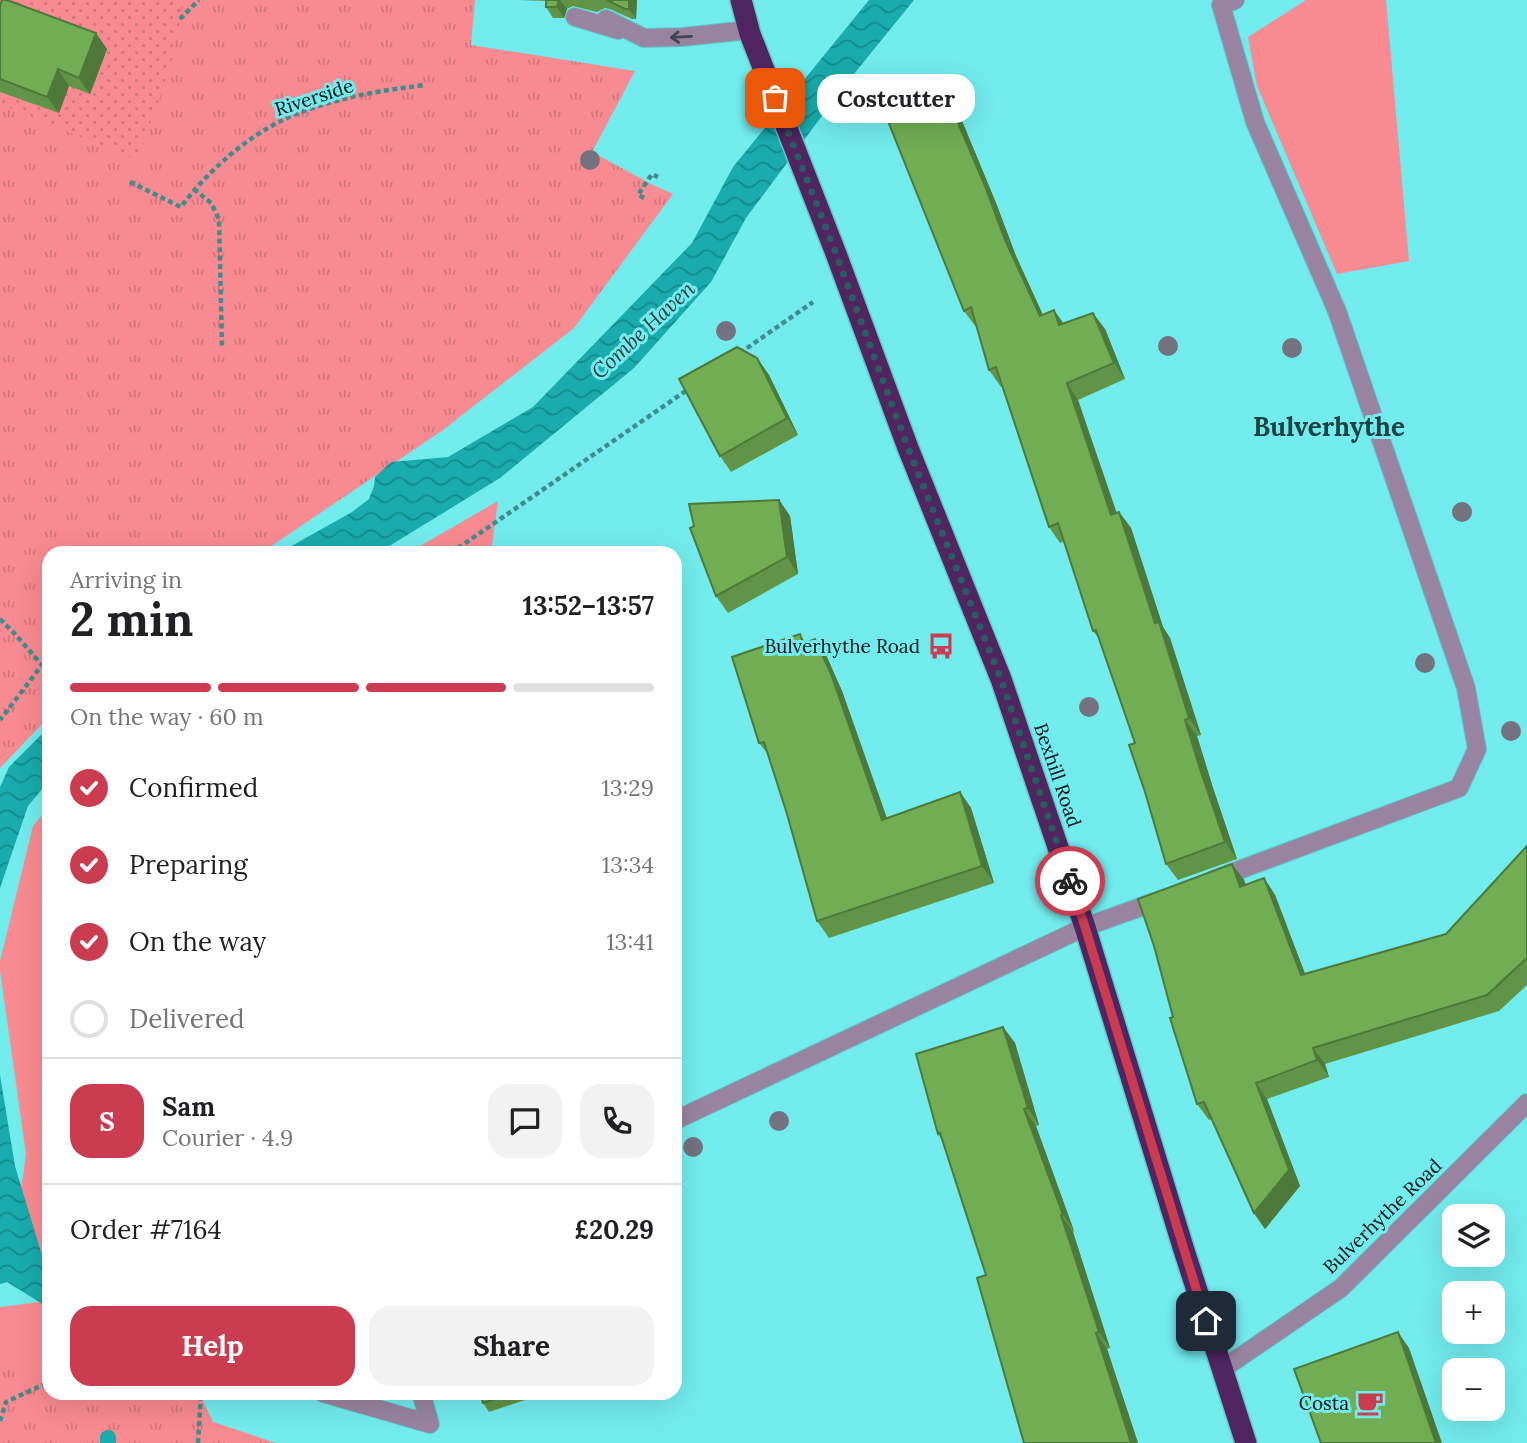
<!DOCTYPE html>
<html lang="en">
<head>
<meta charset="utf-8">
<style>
  :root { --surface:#fff; --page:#f2f2f2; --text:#202124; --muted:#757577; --line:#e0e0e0; --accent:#cc3c51 }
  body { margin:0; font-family:Lora,serif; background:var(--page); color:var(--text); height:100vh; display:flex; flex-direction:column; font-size:26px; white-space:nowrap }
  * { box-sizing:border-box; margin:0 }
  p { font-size:23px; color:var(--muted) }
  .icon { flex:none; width:38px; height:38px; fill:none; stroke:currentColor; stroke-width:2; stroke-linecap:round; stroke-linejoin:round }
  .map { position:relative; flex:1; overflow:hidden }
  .details { position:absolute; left:42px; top:546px; width:640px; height:854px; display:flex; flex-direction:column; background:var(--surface); border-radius:21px; box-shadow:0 7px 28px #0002 }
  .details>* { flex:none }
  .controls { position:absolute; left:1442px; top:1204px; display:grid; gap:14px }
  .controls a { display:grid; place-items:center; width:63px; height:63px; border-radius:14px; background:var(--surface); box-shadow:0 7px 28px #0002; font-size:35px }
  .pin { position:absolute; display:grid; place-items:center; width:60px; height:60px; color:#fff; margin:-30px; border-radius:14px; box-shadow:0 4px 10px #0006 }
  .courier { position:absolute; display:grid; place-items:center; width:70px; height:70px; margin:-35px; border:5px solid #cc3c51; border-radius:50%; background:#fff; color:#222; box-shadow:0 2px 9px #0007 }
  .bubble { position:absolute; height:49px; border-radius:21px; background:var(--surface); box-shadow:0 7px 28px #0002; font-size:23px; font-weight:800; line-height:49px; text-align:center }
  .overview em { font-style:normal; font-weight:800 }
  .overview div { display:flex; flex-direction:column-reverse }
  .overview { display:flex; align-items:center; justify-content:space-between; height:119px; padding:0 28px }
  h1 { font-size:46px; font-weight:800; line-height:52px }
  .bar { display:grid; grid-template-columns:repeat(4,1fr); gap:10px 7px; align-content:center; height:84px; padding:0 28px }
  .bar i { height:9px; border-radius:5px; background:var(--line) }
  .bar .active { background:var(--accent) }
  .bar p { grid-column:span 4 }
  .line { display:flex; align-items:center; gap:18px; padding:0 28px; border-top:2px solid var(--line) }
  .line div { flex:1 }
  .round { display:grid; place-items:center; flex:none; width:74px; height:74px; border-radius:21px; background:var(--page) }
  ol { padding:0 28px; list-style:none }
  li { display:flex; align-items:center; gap:21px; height:77px }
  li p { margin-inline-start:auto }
  li .icon { padding:7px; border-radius:50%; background:var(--accent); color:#fff; stroke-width:4 }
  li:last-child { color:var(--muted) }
  li i { width:38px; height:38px; border:4px solid var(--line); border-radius:50% }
  .primary-button { display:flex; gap:14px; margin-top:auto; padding:14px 28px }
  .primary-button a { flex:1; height:80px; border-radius:21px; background:var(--accent); color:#fff; font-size:28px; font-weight:800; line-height:80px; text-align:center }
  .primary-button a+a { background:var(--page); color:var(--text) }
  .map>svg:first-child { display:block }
  .grass { fill:#f88a91 }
  .park { fill:url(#park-tufts) }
  .garden { fill:url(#garden-dots) }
  .water { fill:url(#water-waves) }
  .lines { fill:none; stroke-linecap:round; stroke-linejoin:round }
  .stream { stroke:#19abad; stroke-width:16 }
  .lane-casing { stroke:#60c8ca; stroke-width:20 }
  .street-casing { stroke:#60c8ca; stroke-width:20 }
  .highway-casing { stroke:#60c8ca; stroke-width:24 }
  .path { stroke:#408c8d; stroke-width:4.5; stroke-dasharray:5 3.5; stroke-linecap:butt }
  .lane { stroke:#9883a0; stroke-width:18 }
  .street { stroke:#9883a0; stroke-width:18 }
  .highway { stroke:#512561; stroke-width:21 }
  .tree { fill:#74727f }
  .wall { fill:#609547 }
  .shaded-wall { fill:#4e793a }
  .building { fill:#70ad53; stroke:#4e793a; stroke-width:2 }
  .oneway { stroke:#444552 }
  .done { stroke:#285e5f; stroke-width:7; stroke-dasharray:0 12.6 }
  .route { stroke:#cc3c51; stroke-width:9 }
  .labels { text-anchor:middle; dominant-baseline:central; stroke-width:6; stroke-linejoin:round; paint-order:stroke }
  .street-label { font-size:19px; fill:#001213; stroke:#72ebed }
  .poi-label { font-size:19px; fill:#001213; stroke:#72ebed; text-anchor:end }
  .water-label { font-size:21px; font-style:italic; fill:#244040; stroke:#72ebed }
  .district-label { font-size:26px; font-weight:bold; fill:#1c4243; stroke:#72ebed }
</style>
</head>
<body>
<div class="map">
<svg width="1527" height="1443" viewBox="0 0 1527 1443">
  <defs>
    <pattern id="park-tufts" width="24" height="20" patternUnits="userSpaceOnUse" patternTransform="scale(1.75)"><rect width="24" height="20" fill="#f88a91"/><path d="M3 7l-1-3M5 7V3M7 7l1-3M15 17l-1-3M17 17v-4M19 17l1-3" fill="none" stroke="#d3767c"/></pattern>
    <pattern id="garden-dots" width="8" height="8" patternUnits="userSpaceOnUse" patternTransform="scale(1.75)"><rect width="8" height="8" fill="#f88a91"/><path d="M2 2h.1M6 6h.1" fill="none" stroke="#d3767c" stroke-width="1.8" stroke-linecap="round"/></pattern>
    <pattern id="water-waves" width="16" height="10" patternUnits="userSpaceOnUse" patternTransform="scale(1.75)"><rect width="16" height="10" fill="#19abad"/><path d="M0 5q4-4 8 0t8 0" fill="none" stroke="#148a8c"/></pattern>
  </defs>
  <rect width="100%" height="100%" fill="#72ebed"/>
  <path class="grass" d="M 1306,0 L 1386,0 L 1409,261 L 1337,274 L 1257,86 L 1248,37 Z
    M 498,501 L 491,553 L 408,553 Z
    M 49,807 L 49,1276 L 16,1226 L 26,1154 L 0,971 L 0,961 L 33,826 Z
    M 49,1291 L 49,1355 L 14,1372 L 0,1443 L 0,1307 L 40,1302 Z"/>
  <path class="park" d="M 0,0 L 475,0 L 471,45 L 635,71 L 592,152 L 653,185 L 673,194 L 574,328 L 443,430 L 261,553 L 49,553 L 49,717 L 0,768 Z
    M 49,1355 L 49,1393 L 199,1393 L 213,1422 L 276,1443 L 0,1443 L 0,1364 L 14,1371 Z"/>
  <path class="garden" d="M 0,0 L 181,0 C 180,55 155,109 137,160 L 0,104 Z"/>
  <path class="water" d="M 869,0 L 914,0 L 845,85 L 746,218 L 711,282 L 634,368 L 500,478 L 378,553 L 279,553 L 352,512 L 369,499 L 374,486 L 375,477 L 391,462 L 448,457 L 533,407 L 692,243 L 733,167 Z
    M 49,727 L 49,781 L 28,806 L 0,888 L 0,787 L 9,767 Z
    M 0,1075 L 15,1166 L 41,1252 L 49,1268 L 49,1305 L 46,1306 L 7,1282 L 0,1284 Z"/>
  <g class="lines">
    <path class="stream" d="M 108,1438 L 108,1443"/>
    <g class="lane-casing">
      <path id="lane" d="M 575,17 L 618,30
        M 606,19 L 644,38 L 682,37 L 749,30
        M 1215,879 L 1459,788 L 1477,749 L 1466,688 L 1337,311 L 1255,122 L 1221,5 L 1235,0
        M 676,1120 L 1085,927 L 1163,899
        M 323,1393 L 430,1424 L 421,1393"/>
    </g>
    <g class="street-casing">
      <path id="street" d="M 1221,1370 L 1341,1288 L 1527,1103"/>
    </g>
    <g class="highway-casing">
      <path id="highway" d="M 741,0 L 750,34 L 835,251 L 908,448 L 1001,679 L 1085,927 L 1183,1247 L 1246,1443"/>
    </g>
    <path class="path" d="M 180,19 L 199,0
      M 130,182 L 181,207 C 206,173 245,138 283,120 C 298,112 327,103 344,99 C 370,92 397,89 424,85
      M 194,189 L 211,203 L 219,219 L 222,347
      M 644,198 L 638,195 L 652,174 L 658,177
      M 740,353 L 813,302
      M 451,553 L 690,388
      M 0,619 L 14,633 L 42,665 L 0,720
      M 0,1421 L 6,1402 L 49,1382
      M 198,1443 L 201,1393"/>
    <use href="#lane" class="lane"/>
    <use href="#street" class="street"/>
    <use href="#highway" class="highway"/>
  </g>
  <g class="tree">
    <circle cx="590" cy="160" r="10"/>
    <circle cx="726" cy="331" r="10"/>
    <circle cx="1168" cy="346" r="10"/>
    <circle cx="1292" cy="348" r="10"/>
    <circle cx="1462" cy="512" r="10"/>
    <circle cx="1425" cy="663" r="10"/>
    <circle cx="1089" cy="707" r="10"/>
    <circle cx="1511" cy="731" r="10"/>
    <circle cx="779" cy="1121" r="10"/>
    <circle cx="693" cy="1147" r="10"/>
  </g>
  <path class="wall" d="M 519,0 L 637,0 L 636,19 L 632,19 L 610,9 L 605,8 L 597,12 L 573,6 L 567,9 L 564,18 L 553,18 L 546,7 L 546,1 Z
    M 0,6 L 107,49 L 90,94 L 69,86 L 59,113 L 0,92 Z
    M 950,92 L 996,203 L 1016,256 L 1043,315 L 1064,324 L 1105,329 L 1125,379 L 1078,400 L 1116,513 L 1119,512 L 1131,528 L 1163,627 L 1170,638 L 1201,735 L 1197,736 L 1213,788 L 1237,859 L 1178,880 L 1166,864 L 1135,743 L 1100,640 L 1093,631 L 1064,541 L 1060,543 L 1049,527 L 1002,386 L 1001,387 L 989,370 L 977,327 L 976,327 L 964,311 Z
    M 757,358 L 769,375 L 798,435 L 731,472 L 720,456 Z
    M 779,500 L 790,516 L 798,574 L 728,613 L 716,596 Z
    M 800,634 L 806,643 L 826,655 L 842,691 L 887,818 L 960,792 L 971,808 L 994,883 L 829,938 L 817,921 L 787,814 L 768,754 L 759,743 Z
    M 1527,846 L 1527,985 L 1499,1011 L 1325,1064 L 1329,1077 L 1267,1099 L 1300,1186 L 1265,1229 L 1254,1213 L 1212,1119 L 1209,1120 L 1197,1104 L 1173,1017 L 1232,864 L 1244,880 L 1246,885 L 1264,878 L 1275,895 L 1305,974 L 1446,934 Z
    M 1003,1027 L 1015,1043 L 1039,1125 L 1036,1126 L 1074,1231 L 1073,1232 L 1110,1348 L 1107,1349 L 1138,1443 L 1024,1443 L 986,1275 L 943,1141 L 938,1134 Z
    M 480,1393 L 546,1393 L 489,1412 L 483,1403 Z"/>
  <path class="shaded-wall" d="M 559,0 L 560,0 L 567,9 L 564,18 L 557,7 Z
    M 629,0 L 637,0 L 636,19 L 629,9 Z
    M 96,33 L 107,49 L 90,94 L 79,78 Z
    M 58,69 L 69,86 L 59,113 L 47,97 Z
    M 938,76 L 950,92 L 996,203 L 1016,256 L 1051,333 L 1040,316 L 1005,240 Z
    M 1054,310 L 1066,327 L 1059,325 Z
    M 1093,313 L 1105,329 L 1125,379 L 1114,363 Z
    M 757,358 L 769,375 L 798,435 L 787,418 Z
    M 1067,383 L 1078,400 L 1123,531 L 1111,515 Z
    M 779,500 L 790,516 L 798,574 L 787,557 Z
    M 1119,512 L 1131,528 L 1163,627 L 1170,638 L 1201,735 L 1189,718 L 1155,623 Z
    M 815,639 L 826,655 L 842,691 L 893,836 L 882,820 Z
    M 1185,720 L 1197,736 L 1213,788 L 1237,859 L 1225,842 L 1201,772 Z
    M 960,792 L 971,808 L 994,883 L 982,866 Z
    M 1232,864 L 1244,880 L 1252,903 L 1240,887 Z
    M 1264,878 L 1275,895 L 1312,992 L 1301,975 Z
    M 1003,1027 L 1015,1043 L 1039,1125 L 1028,1108 Z
    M 1313,1048 L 1325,1064 L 1329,1077 L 1317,1060 Z
    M 1256,1083 L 1267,1099 L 1300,1186 L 1265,1229 L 1254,1213 Z
    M 1024,1109 L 1036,1126 L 1074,1231 L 1063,1215 Z
    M 1061,1215 L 1073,1232 L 1110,1348 L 1099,1332 Z
    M 1398,1332 L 1409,1348 L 1442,1443 L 1436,1443 Z
    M 1096,1333 L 1107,1349 L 1138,1443 L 1131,1443 Z"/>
  <path class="building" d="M 2,0 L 7,0 L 96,33 L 79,78 L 58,69 L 47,97 L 0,79 L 0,6 Z
    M 546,0 L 559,0 L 557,7 L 546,7 Z
    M 607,0 L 629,0 L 629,9 L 625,9 Z
    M 938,76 L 985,186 L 1005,240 L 1040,316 L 1054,310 L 1059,325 L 1093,313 L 1114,363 L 1067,383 L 1111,515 L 1119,512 L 1155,623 L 1159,622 L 1189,718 L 1185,720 L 1201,772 L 1225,842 L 1166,864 L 1145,792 L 1129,745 L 1135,743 L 1096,630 L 1093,631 L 1058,523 L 1049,527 L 996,367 L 989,370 L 971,307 L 964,311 L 880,101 Z
    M 737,347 L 757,358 L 787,418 L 720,456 L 679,379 Z
    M 779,500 L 787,557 L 716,596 L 690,528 L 694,526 L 689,504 Z
    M 800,634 L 803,644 L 815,639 L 831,674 L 882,820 L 960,792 L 982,866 L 817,921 L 787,814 L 764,742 L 759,743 L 732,657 Z
    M 1527,846 L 1527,958 L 1487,995 L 1313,1048 L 1317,1060 L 1256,1083 L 1289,1170 L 1254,1213 L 1204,1102 L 1197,1104 L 1170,1018 L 1173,1017 L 1154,946 L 1138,899 L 1232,864 L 1240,887 L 1264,878 L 1301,975 L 1446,934 Z
    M 1003,1027 L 1028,1108 L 1024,1109 L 1063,1215 L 1061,1215 L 1099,1332 L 1096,1333 L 1131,1443 L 1024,1443 L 977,1278 L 986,1275 L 940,1133 L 938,1134 L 916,1054 Z
    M 1398,1332 L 1436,1443 L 1321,1443 L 1294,1369 Z
    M 480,1393 L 514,1393 L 483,1403 Z"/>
  <defs><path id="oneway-shaft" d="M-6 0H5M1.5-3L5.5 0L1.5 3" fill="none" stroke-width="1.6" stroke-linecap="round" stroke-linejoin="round" transform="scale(1.75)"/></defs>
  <use class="oneway" href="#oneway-shaft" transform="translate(681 37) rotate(177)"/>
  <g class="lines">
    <path class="done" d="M 775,98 L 835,251 L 908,448 L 1001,679 L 1070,881"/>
    <path class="route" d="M 1070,881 L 1085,927 L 1206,1321"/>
  </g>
  <defs>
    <g id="bus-bare" transform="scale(2.1)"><path d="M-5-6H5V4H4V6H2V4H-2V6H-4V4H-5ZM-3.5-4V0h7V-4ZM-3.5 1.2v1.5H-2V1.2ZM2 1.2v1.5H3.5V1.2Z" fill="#cc3c51" stroke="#72ebed" stroke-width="2.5" paint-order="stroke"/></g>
    <g id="cafe-bare" transform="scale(2.1)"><path d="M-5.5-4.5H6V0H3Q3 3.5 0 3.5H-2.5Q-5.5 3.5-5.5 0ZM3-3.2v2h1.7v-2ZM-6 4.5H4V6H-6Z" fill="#cc3c51" stroke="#72ebed" stroke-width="2.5" paint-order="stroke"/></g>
  </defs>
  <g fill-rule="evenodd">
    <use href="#bus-bare" x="941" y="646"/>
    <use href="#cafe-bare" x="1370" y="1403"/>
  </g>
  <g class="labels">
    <g class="street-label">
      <text transform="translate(314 97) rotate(-18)">Riverside</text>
      <text transform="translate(1058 775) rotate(71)">Bexhill Road</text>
      <text transform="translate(1382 1216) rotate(-44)">Bulverhythe Road</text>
    </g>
    <g class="poi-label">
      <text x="920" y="646">Bulverhythe Road</text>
      <text x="1349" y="1403">Costa</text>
    </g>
    <g class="water-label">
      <text transform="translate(643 330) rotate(-43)">Combe Haven</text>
    </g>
    <g class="district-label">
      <text x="1329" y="426">Bulverhythe</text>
    </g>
  </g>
</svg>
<div class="controls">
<a><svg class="icon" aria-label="layers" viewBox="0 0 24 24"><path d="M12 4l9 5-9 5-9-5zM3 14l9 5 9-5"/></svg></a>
<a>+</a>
<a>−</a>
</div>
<div class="pin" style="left:775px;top:98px;background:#ea580c"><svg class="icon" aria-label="bag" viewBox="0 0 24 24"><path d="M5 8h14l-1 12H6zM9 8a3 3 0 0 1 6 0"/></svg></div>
<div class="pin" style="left:1206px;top:1321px;background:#1f2937"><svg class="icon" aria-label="home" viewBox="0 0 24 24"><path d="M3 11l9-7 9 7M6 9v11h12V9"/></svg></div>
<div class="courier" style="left:1070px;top:881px"><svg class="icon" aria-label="bike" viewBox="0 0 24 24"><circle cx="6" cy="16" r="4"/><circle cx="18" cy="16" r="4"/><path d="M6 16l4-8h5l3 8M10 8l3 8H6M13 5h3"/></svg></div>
<div class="bubble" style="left:817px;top:74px;width:158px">Costcutter</div>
<section class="details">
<div class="overview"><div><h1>2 min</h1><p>Arriving in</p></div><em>13:52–13:57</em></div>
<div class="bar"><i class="active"></i><i class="active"></i><i class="active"></i><i></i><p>On the way · 60 m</p></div>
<ol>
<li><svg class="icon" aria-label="check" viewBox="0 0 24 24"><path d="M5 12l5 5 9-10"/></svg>Confirmed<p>13:29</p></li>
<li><svg class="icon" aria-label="check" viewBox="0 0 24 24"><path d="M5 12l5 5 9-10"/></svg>Preparing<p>13:34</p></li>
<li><svg class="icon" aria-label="check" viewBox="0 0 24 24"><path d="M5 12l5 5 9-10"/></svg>On the way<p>13:41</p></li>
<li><i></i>Delivered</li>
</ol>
<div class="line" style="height:126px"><b class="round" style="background:var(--accent);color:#fff">S</b><div><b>Sam</b><p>Courier · 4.9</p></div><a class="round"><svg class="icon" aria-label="chat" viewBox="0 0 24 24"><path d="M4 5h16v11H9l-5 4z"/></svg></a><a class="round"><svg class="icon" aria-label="phone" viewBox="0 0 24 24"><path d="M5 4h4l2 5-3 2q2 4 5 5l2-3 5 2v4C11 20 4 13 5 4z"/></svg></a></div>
<div class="line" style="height:91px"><div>Order #7164</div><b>£20.29</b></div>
<div class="primary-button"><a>Help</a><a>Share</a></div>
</section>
</div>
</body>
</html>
